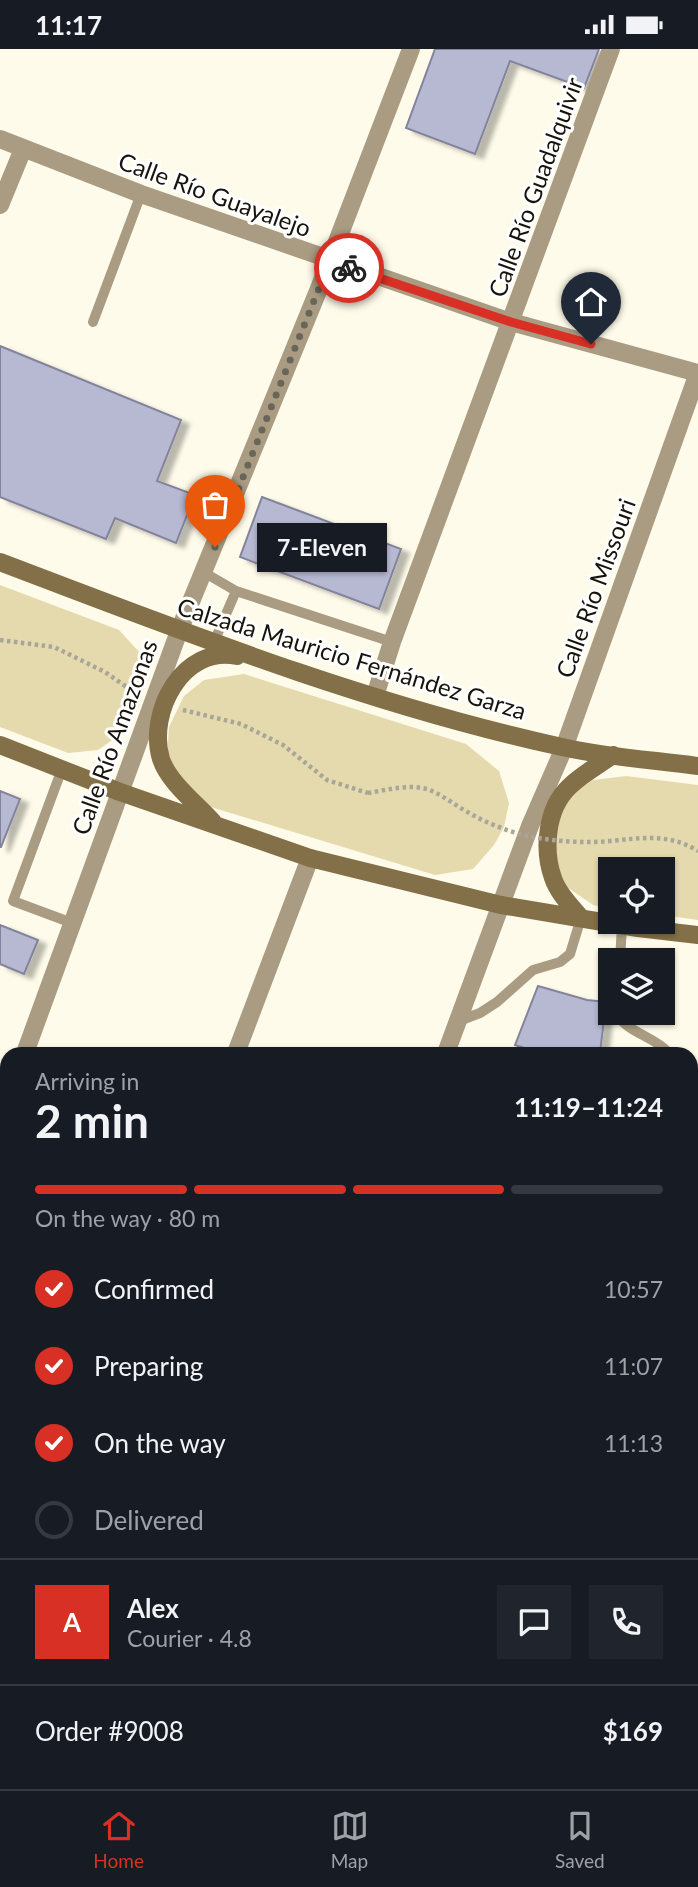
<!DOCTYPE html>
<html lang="en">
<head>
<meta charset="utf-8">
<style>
  :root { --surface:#171b24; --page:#20242c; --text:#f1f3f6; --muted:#9ea1a6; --line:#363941; --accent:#d93025 }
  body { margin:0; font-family:Lato,sans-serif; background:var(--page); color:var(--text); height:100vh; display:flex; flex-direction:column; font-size:26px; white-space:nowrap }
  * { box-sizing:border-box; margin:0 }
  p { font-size:23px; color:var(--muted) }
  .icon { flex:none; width:38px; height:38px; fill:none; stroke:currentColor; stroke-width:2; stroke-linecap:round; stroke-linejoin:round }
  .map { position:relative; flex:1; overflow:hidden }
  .details { position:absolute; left:0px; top:998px; width:698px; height:744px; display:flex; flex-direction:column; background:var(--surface); border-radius:21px 21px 0 0; box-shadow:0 2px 5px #0004 }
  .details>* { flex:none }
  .tools { position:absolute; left:598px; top:808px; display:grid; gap:14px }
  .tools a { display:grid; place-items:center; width:77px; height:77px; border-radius:0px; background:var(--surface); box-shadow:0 2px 5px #0004; font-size:35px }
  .pin { position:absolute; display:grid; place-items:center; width:60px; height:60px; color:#fff; margin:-72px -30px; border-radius:50% 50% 50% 0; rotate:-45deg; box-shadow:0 0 7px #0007 }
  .pin .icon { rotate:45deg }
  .courier { position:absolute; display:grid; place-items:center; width:70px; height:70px; margin:-35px; border:5px solid #d93025; border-radius:50%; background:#fff; color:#222; box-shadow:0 2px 9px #0007 }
  .bubble { position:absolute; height:49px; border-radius:0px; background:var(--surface); box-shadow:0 2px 5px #0004; font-size:23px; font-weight:700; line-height:49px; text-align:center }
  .summary em { font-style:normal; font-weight:700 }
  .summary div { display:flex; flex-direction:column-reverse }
  .summary { display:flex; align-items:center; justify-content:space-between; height:119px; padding:0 35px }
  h1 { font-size:46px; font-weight:700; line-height:52px }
  .bar { display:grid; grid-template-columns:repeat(4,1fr); gap:10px 7px; align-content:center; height:84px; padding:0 35px }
  .bar i { height:9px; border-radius:5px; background:var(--line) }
  .bar .selected { background:var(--accent) }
  .bar p { grid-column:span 4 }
  .line { display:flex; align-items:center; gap:18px; padding:0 35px; border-top:2px solid var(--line) }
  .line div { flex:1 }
  .round { display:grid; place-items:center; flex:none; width:74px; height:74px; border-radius:0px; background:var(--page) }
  ol { padding:0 35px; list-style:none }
  li { display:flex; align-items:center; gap:21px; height:77px }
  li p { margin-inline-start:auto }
  li .icon { padding:7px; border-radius:50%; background:var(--accent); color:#fff; stroke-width:4 }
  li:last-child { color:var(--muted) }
  li i { width:38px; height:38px; border:4px solid var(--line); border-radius:50% }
  .status { display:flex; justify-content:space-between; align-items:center; height:49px; padding:0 35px; background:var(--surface); direction:ltr }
  .status svg { height:19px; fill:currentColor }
  .tab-bar { display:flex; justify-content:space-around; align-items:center; height:98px; border-top:2px solid var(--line); background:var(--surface); font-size:19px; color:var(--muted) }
  .tab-bar a { display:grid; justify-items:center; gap:4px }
  .tab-bar .selected { color:var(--accent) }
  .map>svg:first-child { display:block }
  .green { fill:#e4daae }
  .building { fill:#b7b8d2; stroke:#83839c; stroke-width:2; filter:url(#shadow) }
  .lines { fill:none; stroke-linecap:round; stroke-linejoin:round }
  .path { stroke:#a9a698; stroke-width:4.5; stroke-dasharray:3.5 3.5; stroke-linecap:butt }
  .service { stroke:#aa9c82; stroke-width:10 }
  .minor { stroke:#aa9c82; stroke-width:18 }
  .tertiary { stroke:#aa9c82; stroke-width:18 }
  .secondary { stroke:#836f48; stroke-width:18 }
  .path-bridge { stroke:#a9a698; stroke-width:4.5; stroke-dasharray:3.5 3.5; stroke-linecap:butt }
  .done { stroke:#686659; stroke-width:7; stroke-dasharray:0 12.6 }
  .route { stroke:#d93025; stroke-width:9 }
  .labels { text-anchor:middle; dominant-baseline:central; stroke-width:6; stroke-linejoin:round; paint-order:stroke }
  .street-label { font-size:24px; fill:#17150b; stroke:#fff }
</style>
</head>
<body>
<div class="status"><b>11:17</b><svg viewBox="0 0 49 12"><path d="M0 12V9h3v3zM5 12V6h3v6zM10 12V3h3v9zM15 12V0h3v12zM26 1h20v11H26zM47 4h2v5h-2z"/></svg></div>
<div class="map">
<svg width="698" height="1740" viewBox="0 0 698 1740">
  <defs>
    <filter id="shadow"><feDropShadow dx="8" dy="4.5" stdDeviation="2" flood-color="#0004"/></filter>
  </defs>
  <rect width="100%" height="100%" fill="#fefbea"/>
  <path class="green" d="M 0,536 L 119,581 L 141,605 L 146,634 L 138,660 L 124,683 L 98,701 L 68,704 L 0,678 Z
    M 244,625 L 466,695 L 499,722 L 509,754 L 504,778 L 494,796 L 473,820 L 435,826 L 201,755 L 167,713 L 169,678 L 184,647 L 204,631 Z
    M 626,727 L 698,736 L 698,871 L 663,866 L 663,821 L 611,821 L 611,859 L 593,856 L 564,836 L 551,803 L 554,773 L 567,749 L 593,731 Z"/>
  <path class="building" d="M 435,0 L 599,0 L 584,39 L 510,12 L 475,105 L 406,79 Z
    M 0,297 L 181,371 L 157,432 L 195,446 L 176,494 L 115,469 L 106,490 L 0,448 Z
    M 262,448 L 401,500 L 379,560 L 240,508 Z
    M 0,742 L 20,750 L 1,798 L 0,798 Z
    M 0,876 L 38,891 L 24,925 L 0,915 Z
    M 538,937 L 587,951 L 606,953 L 600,1004 L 540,1004 L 515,996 Z"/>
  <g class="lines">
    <path class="path" d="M 0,591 L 54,598 L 105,623 L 138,646
      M 183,661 L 241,675 L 283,696 L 327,731 L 368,744"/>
    <path class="service" d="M 93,273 L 141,145
      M 205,524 L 236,542 L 392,593
      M 214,593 L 236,542
      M 62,720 L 13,852 L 72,874
      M 620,912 L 622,876
      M 616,964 C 627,984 654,987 669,1004
      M 459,972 L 480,964 L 497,953 L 533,921 L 560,913 L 570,905 L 581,869
      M 691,1024 L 698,1025
      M 691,1120 L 698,1074
      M 691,1142 L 698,1146
      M 0,1259 L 7,1261"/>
    <path class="minor" d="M 0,90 L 141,145 L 511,273 L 698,324
      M 0,156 L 23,100
      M 375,647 L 392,593 L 611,0
      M 236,1004 L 310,809
      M 446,1004 L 530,777 L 564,699 L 698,324
      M 0,1129 L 7,1132
      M 691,1205 L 698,1206
      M 691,1276 L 698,1258
      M 0,1633 L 7,1614
      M 638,1734 L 653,1740
      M 168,1740 L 170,1734
      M 341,1740 L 343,1734
      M 517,1740 L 519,1734"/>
    <path class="tertiary" d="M 25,1004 L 179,582 L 318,242 L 411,0
      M 0,1074 L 7,1055"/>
    <path class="secondary" d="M 0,513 C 184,583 369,656 562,698 C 606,708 653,711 698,717
      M 0,696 L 120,743 L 310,809 L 501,856 L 638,879 L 698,886
      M 213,773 C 197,755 169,734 161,710 C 147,663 183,596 237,607
      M 581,869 C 571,857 558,844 553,829 C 543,801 546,760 569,738 C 582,725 599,716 613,706"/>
    <path class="path-bridge" d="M 368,744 C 386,741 408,735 427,740 C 441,745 452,754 464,761 C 489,776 516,786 545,790 C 566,793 588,794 610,792 C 642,789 669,784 698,802"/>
  </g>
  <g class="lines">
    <path class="done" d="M 215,498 L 330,212 L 349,219"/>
    <path class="route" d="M 349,219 L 511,273 L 591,295"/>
  </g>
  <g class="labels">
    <g class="street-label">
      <text transform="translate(535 138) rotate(-70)">Calle Río Guadalquivir</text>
      <text transform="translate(215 145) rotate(20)">Calle Río Guayalejo</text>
      <text transform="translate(595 539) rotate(-70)">Calle Río Missouri</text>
      <text transform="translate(352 609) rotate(17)">Calzada Mauricio Fernández Garza</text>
      <text transform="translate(114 688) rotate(-70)">Calle Río Amazonas</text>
    </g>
  </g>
</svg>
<div class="tools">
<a><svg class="icon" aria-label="locate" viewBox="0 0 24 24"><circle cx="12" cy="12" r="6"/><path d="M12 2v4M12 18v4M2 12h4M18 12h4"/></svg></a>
<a><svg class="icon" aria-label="layers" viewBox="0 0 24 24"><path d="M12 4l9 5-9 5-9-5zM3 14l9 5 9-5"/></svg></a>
</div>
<div class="pin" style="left:215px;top:498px;background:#ea580c"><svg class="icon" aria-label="bag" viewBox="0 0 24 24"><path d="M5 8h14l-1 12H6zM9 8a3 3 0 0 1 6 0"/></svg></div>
<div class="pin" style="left:591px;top:295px;background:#1f2937"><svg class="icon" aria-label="home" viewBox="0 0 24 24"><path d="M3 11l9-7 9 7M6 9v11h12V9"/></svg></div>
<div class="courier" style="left:349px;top:219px"><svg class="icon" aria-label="bike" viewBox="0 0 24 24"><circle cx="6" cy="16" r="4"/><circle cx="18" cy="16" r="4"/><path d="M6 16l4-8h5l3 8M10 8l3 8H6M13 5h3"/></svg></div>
<div class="bubble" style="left:257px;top:474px;width:130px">7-Eleven</div>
<section class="details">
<div class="summary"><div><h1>2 min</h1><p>Arriving in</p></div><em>11:19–11:24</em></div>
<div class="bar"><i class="selected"></i><i class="selected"></i><i class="selected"></i><i></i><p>On the way · 80 m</p></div>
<ol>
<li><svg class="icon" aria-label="check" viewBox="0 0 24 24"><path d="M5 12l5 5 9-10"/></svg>Confirmed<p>10:57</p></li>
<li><svg class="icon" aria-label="check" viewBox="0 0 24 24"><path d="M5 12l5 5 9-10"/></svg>Preparing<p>11:07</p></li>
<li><svg class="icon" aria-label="check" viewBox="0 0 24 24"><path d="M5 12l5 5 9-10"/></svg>On the way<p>11:13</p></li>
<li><i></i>Delivered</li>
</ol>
<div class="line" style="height:126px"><b class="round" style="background:var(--accent);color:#fff">A</b><div><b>Alex</b><p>Courier · 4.8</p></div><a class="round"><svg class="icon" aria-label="chat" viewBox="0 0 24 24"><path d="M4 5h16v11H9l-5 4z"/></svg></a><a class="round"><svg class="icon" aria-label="phone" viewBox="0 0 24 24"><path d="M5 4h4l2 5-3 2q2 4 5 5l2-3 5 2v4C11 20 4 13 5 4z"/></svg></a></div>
<div class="line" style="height:91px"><div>Order #9008</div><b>$169</b></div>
</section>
</div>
<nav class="tab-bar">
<a class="selected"><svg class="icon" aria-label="home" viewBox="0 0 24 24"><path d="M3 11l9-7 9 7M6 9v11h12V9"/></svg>Home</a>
<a><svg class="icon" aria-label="map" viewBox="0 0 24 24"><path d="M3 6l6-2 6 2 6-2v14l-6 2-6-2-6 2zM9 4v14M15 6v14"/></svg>Map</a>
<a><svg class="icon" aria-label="saved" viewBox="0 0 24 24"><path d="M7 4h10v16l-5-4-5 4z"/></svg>Saved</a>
</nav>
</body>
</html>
